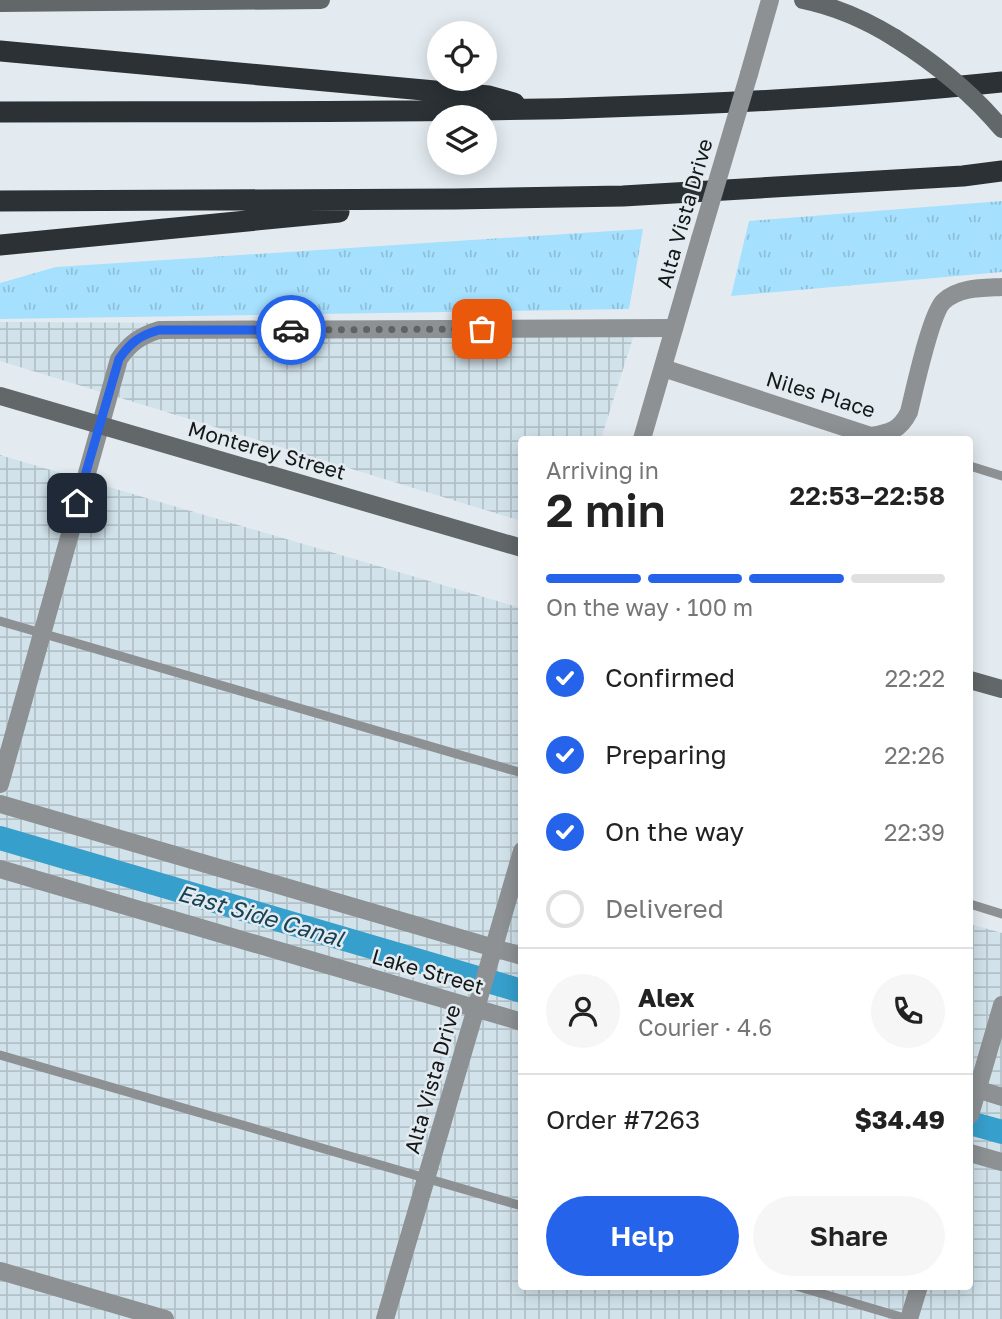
<!DOCTYPE html>
<html lang="en">
<head>
<meta charset="utf-8">
<style>
  :root { --surface:#fff; --page:#f6f6f6; --text:#222; --muted:#767676; --line:#e0e0e0; --accent:#2563eb }
  body { margin:0; font-family:"Golos Text",sans-serif; background:var(--page); color:var(--text); height:100vh; display:flex; flex-direction:column; font-size:26px; white-space:nowrap }
  * { box-sizing:border-box; margin:0 }
  p { font-size:23px; color:var(--muted) }
  .icon { flex:none; width:38px; height:38px; fill:none; stroke:currentColor; stroke-width:2; stroke-linecap:round; stroke-linejoin:round }
  .map { position:relative; flex:1; overflow:hidden }
  .side { position:absolute; left:518px; top:436px; width:455px; height:854px; display:flex; flex-direction:column; background:var(--surface); border-radius:7px; box-shadow:0 4px 18px #0003 }
  .side>* { flex:none }
  .fabs { position:absolute; left:427px; top:21px; display:grid; gap:14px }
  .fabs a { display:grid; place-items:center; width:70px; height:70px; border-radius:50%; background:var(--surface); box-shadow:0 4px 18px #0003; font-size:35px }
  .pin { position:absolute; display:grid; place-items:center; width:60px; height:60px; color:#fff; margin:-30px; border-radius:14px; box-shadow:0 4px 10px #0006 }
  .courier { position:absolute; display:grid; place-items:center; width:70px; height:70px; margin:-35px; border:5px solid #2563eb; border-radius:50%; background:#fff; color:#222; box-shadow:0 2px 9px #0007 }
  .overview em { font-style:normal; font-weight:600 }
  .overview div { display:flex; flex-direction:column-reverse }
  .overview { display:flex; align-items:center; justify-content:space-between; height:119px; padding:0 28px }
  h1 { font-size:46px; font-weight:600; line-height:52px }
  .bar { display:grid; grid-template-columns:repeat(4,1fr); gap:10px 7px; align-content:center; height:84px; padding:0 28px }
  .bar i { height:9px; border-radius:5px; background:var(--line) }
  .bar .current { background:var(--accent) }
  .bar p { grid-column:span 4 }
  .line { display:flex; align-items:center; gap:18px; padding:0 28px; border-top:2px solid var(--line) }
  .line div { flex:1 }
  .round { display:grid; place-items:center; flex:none; width:74px; height:74px; border-radius:37px; background:var(--page) }
  ol { padding:0 28px; list-style:none }
  li { display:flex; align-items:center; gap:21px; height:77px }
  li p { margin-inline-start:auto }
  li .icon { padding:7px; border-radius:50%; background:var(--accent); color:#fff; stroke-width:4 }
  li:last-child { color:var(--muted) }
  li i { width:38px; height:38px; border:4px solid var(--line); border-radius:50% }
  .button { display:flex; gap:14px; margin-top:auto; padding:14px 28px }
  .button a { flex:1; height:80px; border-radius:42px; background:var(--accent); color:#fff; font-size:28px; font-weight:600; line-height:80px; text-align:center }
  .button a+a { background:var(--page); color:var(--text) }
  .map>svg:first-child { display:block }
  .industrial { fill:url(#industrial-grid) }
  .grass { fill:url(#grass-tufts) }
  .lines { fill:none; stroke-linecap:round; stroke-linejoin:round }
  .canal { stroke:#369fcb; stroke-width:24 }
  .service { stroke:#8d9193; stroke-width:9 }
  .minor { stroke:#8d9193; stroke-width:18 }
  .tertiary { stroke:#8d9193; stroke-width:18 }
  .secondary { stroke:#626769; stroke-width:18 }
  .motorway { stroke:#2b3135; stroke-width:21 }
  .tertiary-bridge { stroke:#8d9193; stroke-width:18 }
  .secondary-bridge { stroke:#626769; stroke-width:18 }
  .done { stroke:#5d6264; stroke-width:7; stroke-dasharray:0 12.6 }
  .route { stroke:#2563eb; stroke-width:9 }
  .labels { text-anchor:middle; dominant-baseline:central; stroke-width:5; stroke-linejoin:round; paint-order:stroke }
  .street-label { font-size:21px; fill:#151819; stroke:#e3ebf0 }
  .water-label { font-size:23px; font-style:italic; fill:#184356; stroke:#e3ebf0 }
</style>
</head>
<body>
<div class="map">
<svg width="1002" height="1319" viewBox="0 0 1002 1319">
  <defs>
    <pattern id="industrial-grid" width="8" height="8" patternUnits="userSpaceOnUse" patternTransform="scale(1.75)"><rect width="8" height="8" fill="#d1e2ea"/><path d="M0 4h8M4 0v8" fill="none" stroke="#b3c1c8"/></pattern>
    <pattern id="grass-tufts" width="24" height="20" patternUnits="userSpaceOnUse" patternTransform="scale(1.75)"><rect width="24" height="20" fill="#a5e0fe"/><path d="M3 7l-1-3M5 7V3M7 7l1-3M15 17l-1-3M17 17v-4M19 17l1-3" fill="none" stroke="#8dbfd9"/></pattern>
  </defs>
  <rect width="100%" height="100%" fill="#e3ebf0"/>
  <path class="industrial" d="M 0,322 L 637,325 L 601,439 L 522,439 L 521,521 L 0,361 Z
    M 0,455 L 521,608 L 522,1286 L 970,1286 L 970,924 L 1002,933 L 1002,1319 L 0,1319 Z"/>
  <path class="grass" d="M 1002,201 L 1002,272 L 731,296 L 749,221 Z
    M 643,229 L 629,309 L 0,319 L 0,283 L 56,267 Z"/>
  <g class="lines">
    <path class="canal" d="M 0,838 L 522,991
      M 970,1123 L 1002,1132"/>
    <path class="service" d="M 970,466 L 1002,476
      M 0,621 L 522,773
      M 970,904 L 1002,914
      M 0,1055 L 522,1206
      M 796,1286 L 908,1319"/>
    <path class="minor" d="M 663,368 L 871,436 C 890,433 900,430 909,412 C 914,392 931,312 944,301 C 960,287 982,288 1002,287
      M 0,784 L 119,359 C 130,343 140,336 159,330 L 674,328
      M 0,804 L 522,956
      M 0,869 L 522,1022
      M 970,1087 L 1002,1097
      M 970,1115 L 1002,1005
      M 970,1153 L 1002,1162
      M 909,1319 L 919,1286"/>
    <path class="tertiary" d="M 749,74 L 770,0
      M 642,439 L 700,239
      M 0,1271 L 165,1319
      M 385,1319 L 522,851"/>
    <path class="secondary" d="M 803,0 C 837,7 866,20 895,38
      M 0,3 L 321,0
      M 0,396 L 522,548
      M 970,680 L 1002,689"/>
    <path class="motorway" d="M 0,51 L 489,96 L 514,103
      M 0,112 C 334,111 669,117 1002,82
      M 0,201 L 455,199 L 623,196 L 963,176 L 1002,171
      M 0,245 L 339,212"/>
    <path class="tertiary-bridge" d="M 700,239 L 749,74"/>
    <path class="secondary-bridge" d="M 895,38 C 935,63 971,92 1002,129"/>
  </g>
  <g class="lines">
    <path class="done" d="M 291,330 L 482,329"/>
    <path class="route" d="M 77,503 L 119,359 C 130,343 140,335 159,330 L 291,330"/>
  </g>
  <g class="labels">
    <g class="street-label">
      <text transform="translate(684 213) rotate(-74)">Alta Vista Drive</text>
      <text transform="translate(821 394) rotate(17)">Niles Place</text>
      <text transform="translate(267 450) rotate(16)">Monterey Street</text>
      <text transform="translate(428 971) rotate(16)">Lake Street</text>
      <text transform="translate(432 1079) rotate(-74)">Alta Vista Drive</text>
    </g>
    <g class="water-label">
      <text transform="translate(261 915) rotate(16)">East Side Canal</text>
    </g>
  </g>
</svg>
<div class="fabs">
<a><svg class="icon" aria-label="locate" viewBox="0 0 24 24"><circle cx="12" cy="12" r="6"/><path d="M12 2v4M12 18v4M2 12h4M18 12h4"/></svg></a>
<a><svg class="icon" aria-label="layers" viewBox="0 0 24 24"><path d="M12 4l9 5-9 5-9-5zM3 14l9 5 9-5"/></svg></a>
</div>
<div class="pin" style="left:482px;top:329px;background:#ea580c"><svg class="icon" aria-label="bag" viewBox="0 0 24 24"><path d="M5 8h14l-1 12H6zM9 8a3 3 0 0 1 6 0"/></svg></div>
<div class="pin" style="left:77px;top:503px;background:#1f2937"><svg class="icon" aria-label="home" viewBox="0 0 24 24"><path d="M3 11l9-7 9 7M6 9v11h12V9"/></svg></div>
<div class="courier" style="left:291px;top:330px"><svg class="icon" aria-label="car" viewBox="0 0 24 24"><path d="M5 17H2v-5l4-1 3-4h7l3 4 3 1v5h-3M9 17h6M6 11h13"/><circle cx="7" cy="17" r="2"/><circle cx="17" cy="17" r="2"/></svg></div>
<section class="side">
<div class="overview"><div><h1>2 min</h1><p>Arriving in</p></div><em>22:53–22:58</em></div>
<div class="bar"><i class="current"></i><i class="current"></i><i class="current"></i><i></i><p>On the way · 100 m</p></div>
<ol>
<li><svg class="icon" aria-label="check" viewBox="0 0 24 24"><path d="M5 12l5 5 9-10"/></svg>Confirmed<p>22:22</p></li>
<li><svg class="icon" aria-label="check" viewBox="0 0 24 24"><path d="M5 12l5 5 9-10"/></svg>Preparing<p>22:26</p></li>
<li><svg class="icon" aria-label="check" viewBox="0 0 24 24"><path d="M5 12l5 5 9-10"/></svg>On the way<p>22:39</p></li>
<li><i></i>Delivered</li>
</ol>
<div class="line" style="height:126px"><a class="round"><svg class="icon" aria-label="person" viewBox="0 0 24 24"><circle cx="12" cy="8" r="4"/><path d="M4 21q1-7 8-7t8 7"/></svg></a><div><b>Alex</b><p>Courier · 4.6</p></div><a class="round"><svg class="icon" aria-label="phone" viewBox="0 0 24 24"><path d="M5 4h4l2 5-3 2q2 4 5 5l2-3 5 2v4C11 20 4 13 5 4z"/></svg></a></div>
<div class="line" style="height:91px"><div>Order #7263</div><b>$34.49</b></div>
<div class="button"><a>Help</a><a>Share</a></div>
</section>
</div>
</body>
</html>
